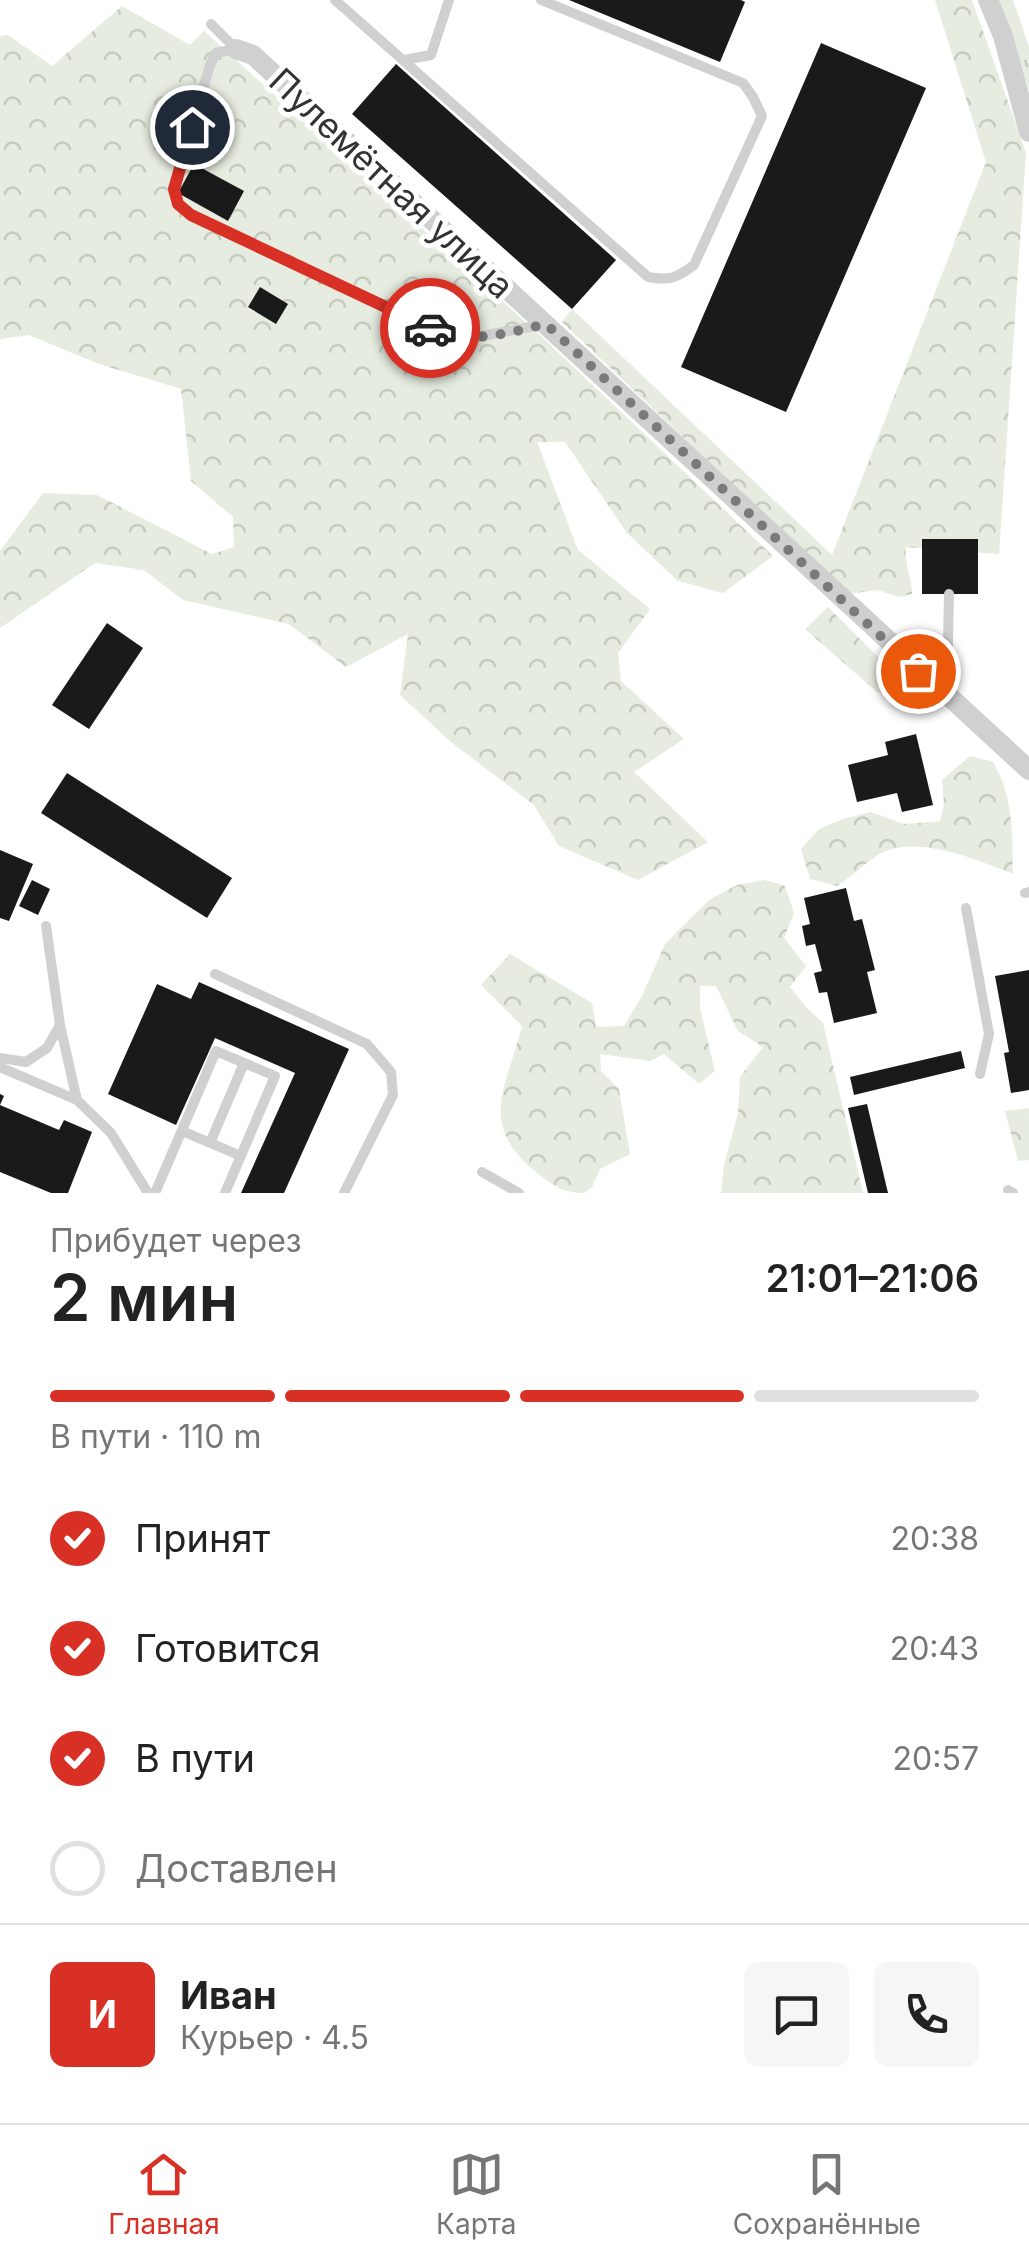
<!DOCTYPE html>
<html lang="ru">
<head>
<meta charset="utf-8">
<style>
  :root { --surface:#fff; --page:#f6f6f6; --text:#222; --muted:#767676; --line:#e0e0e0; --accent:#d93025 }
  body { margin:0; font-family:Inter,sans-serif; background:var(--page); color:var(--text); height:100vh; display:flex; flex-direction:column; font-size:38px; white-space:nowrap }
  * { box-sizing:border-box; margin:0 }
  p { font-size:32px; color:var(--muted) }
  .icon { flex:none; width:55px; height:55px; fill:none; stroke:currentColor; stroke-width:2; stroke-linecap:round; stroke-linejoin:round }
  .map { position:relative; height:1193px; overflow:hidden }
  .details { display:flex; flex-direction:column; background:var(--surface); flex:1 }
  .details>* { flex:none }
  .pin { position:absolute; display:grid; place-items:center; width:85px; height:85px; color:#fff; margin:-42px; border:5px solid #fff; border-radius:50%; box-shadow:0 2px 10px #0007 }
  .courier { position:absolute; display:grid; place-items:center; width:100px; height:100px; margin:-50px; border:8px solid #d93025; border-radius:50%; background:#fff; color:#222; box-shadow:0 2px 12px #0007 }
  .headline em { font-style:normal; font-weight:600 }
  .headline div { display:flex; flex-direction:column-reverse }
  .headline { display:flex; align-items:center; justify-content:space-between; height:170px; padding:0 50px }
  h1 { font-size:65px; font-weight:600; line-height:75px }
  .bar { display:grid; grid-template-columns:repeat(4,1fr); gap:15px 10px; align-content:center; height:120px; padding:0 50px }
  .bar i { height:12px; border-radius:8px; background:var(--line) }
  .bar .on { background:var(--accent) }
  .bar p { grid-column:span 4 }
  .line { display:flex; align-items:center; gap:25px; padding:0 50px; border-top:2px solid var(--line) }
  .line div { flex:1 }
  .round { display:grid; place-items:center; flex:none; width:105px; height:105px; border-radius:15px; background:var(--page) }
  ol { padding:0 50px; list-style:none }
  li { display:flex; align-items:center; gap:30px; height:110px }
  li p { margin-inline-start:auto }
  li .icon { padding:10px; border-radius:50%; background:var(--accent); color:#fff; stroke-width:4 }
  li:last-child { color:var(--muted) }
  li i { width:55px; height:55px; border:5px solid var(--line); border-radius:50% }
  .tab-bar { display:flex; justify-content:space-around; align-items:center; height:140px; border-top:2px solid var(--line); background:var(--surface); font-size:28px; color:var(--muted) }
  .tab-bar a { display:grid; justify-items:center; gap:5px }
  .tab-bar .on { color:var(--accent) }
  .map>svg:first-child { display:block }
  .grass { fill:url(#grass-tufts) }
  .forest { fill:url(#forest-crowns) }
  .building { fill:#1a1a1a }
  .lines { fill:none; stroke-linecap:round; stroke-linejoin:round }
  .lane { stroke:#d0d0d0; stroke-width:10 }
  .street { stroke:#d0d0d0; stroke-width:20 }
  .done { stroke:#7a7a7a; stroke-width:10; stroke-dasharray:0 18 }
  .route { stroke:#d93025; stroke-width:12 }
  .labels { text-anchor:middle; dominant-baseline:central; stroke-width:10; stroke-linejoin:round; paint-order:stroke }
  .street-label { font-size:35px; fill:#333; stroke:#fff }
</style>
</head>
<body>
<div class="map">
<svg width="1029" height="1193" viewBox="0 0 1029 1193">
  <defs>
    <pattern id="grass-tufts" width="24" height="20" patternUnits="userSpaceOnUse" patternTransform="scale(2.5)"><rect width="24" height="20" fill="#e6ecdf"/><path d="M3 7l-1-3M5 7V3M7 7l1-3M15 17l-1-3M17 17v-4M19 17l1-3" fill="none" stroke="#c6cbc0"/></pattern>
    <pattern id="forest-crowns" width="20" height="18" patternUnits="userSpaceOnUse" patternTransform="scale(2.5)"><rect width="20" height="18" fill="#e6ecdf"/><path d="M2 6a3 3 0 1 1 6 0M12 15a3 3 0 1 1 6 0" fill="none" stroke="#c6cbc0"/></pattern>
  </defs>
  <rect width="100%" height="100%" fill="#fff"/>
  <path class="grass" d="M 994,0 L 1013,0 L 1029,47 L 1029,90 Z"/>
  <path class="forest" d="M 935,0 L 972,0 L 1026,153 L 999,554 L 906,547 C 904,564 912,577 912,594 L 899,597 L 878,590 L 848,594 L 562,322 L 572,309 L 832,555 L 986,162 Z
    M 122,6 L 190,45 L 204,31 L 542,337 L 773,556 L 723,593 L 678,581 L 627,533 L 565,442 L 537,442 L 578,550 L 650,609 L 618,653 L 621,681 L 684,739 L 634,772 L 708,842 L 638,880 L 559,846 L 534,805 L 451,742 L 400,695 L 408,634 L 346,667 L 289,624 L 183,600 L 144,570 L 95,563 L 0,628 L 0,551 L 43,493 L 97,495 L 212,554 L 234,547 L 233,517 L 191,481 L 181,389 L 99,364 L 29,335 L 0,339 L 0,36 L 8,35 L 52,66 Z
    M 828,607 L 895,674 L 898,694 L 877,692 L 805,629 Z
    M 970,756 L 993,762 C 1014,796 1012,836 1013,874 C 977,860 912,831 875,857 C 862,866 851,877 837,886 L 810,879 L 801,849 L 819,829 L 843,819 L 871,812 L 904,824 L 940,821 L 944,804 L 942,780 Z
    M 765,880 L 785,886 L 794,913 L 784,938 L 806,966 L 790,987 L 805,1006 L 823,1023 L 863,1193 L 721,1193 L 724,1165 L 738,1113 L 740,1077 L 763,1047 L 738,1031 L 716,986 L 700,986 L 700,1008 L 715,1071 L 699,1084 L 664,1054 L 650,1061 L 600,1054 L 601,1071 L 619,1089 L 630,1154 L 600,1169 L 592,1187 L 584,1193 C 564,1193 553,1186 537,1173 C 477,1124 506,1090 522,1026 L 481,985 L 510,954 L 592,1003 L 596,1027 L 624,1026 L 642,996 L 665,944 L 709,900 L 737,885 Z
    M 1029,1108 L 1029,1160 L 1018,1161 L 1005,1111 Z"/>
  <path class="building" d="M 569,0 L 741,0 L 745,2 L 720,62 Z
    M 821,43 L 926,88 L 786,412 L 681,367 Z
    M 396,64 L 616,260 L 572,309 L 352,114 Z
    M 194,164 L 244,191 L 228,221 L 178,193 Z
    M 260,287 L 288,304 L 276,324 L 248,307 Z
    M 922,539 L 978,539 L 978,594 L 922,594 Z
    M 107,623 L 143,648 L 89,729 L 52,705 Z
    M 916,734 L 933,805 L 902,812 L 897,793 L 857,802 L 848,765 L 888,755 L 885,742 Z
    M 67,773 L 232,878 L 207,918 L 41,813 Z
    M 0,850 L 33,864 L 9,921 L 0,918 Z
    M 32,880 L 50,889 L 38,915 L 19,906 Z
    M 846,888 L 854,921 L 862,919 L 875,970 L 867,972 L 877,1013 L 834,1023 L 827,992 L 819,993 L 814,973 L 822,971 L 815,944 L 806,946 L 802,926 L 810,924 L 804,898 Z
    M 1029,970 L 1029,1090 L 1011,1093 L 1004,1053 L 1009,1052 L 995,976 Z
    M 199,982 L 349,1049 L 284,1193 L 241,1193 L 295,1073 L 215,1038 L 176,1125 L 108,1094 L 157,984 L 191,999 Z
    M 961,1051 L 965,1068 L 854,1095 L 850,1077 Z
    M 0,1094 L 4,1096 L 0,1105 L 59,1130 L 64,1120 L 92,1132 L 68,1193 L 51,1193 L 0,1172 Z
    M 867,1104 L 888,1193 L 868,1193 L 848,1108 Z"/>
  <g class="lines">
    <path class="lane" d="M 335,0 L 648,277 C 669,281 677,278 694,265 L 762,116 L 753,97 L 743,83 L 541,0
      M 211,24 L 236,49
      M 235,49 L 216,53 L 210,65 L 174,189 L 178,204 L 191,215 L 443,334 L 472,338 L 545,324
      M 404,60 L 431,55 L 449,0
      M 947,692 L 949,594
      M 1025,893 L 1029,892
      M 966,908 L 989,1034 L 980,1074
      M 46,926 L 60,1025 L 77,1100
      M 215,974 L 367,1044 L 391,1072 L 393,1095 L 344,1193
      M 0,1058 L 26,1062 L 47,1048 L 60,1025
      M 0,1067 L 77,1100 L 111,1133 L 148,1193
      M 182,1131 L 241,1156
      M 210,1143 L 244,1063
      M 482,1172 L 519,1193
      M 1008,1190 L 1013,1193
      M 155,1193 L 216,1051 L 275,1076 L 225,1193"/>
    <path class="street" d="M 988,0 L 1003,36 L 1029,132
      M 236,49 L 253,55 L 1029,770"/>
  </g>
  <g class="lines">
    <path class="done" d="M 430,328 C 468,346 507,333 546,324 L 918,671"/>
    <path class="route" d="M 192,127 L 174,189 L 178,204 L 191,215 L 430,328"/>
  </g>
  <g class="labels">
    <g class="street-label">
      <text transform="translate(392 183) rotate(43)">Пулемётная улица</text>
    </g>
  </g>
</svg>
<div class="pin" style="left:918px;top:671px;background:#ea580c"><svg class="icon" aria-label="bag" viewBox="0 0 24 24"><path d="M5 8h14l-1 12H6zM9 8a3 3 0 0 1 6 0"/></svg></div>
<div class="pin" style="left:192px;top:127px;background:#1f2937"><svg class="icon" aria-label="home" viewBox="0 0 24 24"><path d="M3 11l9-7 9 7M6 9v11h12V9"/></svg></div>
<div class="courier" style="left:430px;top:328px"><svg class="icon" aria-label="car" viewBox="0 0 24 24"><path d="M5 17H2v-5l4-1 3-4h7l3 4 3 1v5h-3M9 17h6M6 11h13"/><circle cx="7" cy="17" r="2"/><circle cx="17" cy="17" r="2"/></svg></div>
</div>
<section class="details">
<div class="headline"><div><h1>2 мин</h1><p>Прибудет через</p></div><em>21:01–21:06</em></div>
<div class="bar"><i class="on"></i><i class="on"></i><i class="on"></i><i></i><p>В пути · 110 m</p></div>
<ol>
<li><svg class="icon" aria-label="check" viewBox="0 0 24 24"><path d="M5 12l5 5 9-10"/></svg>Принят<p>20:38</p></li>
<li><svg class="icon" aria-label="check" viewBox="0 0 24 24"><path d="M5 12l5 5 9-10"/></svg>Готовится<p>20:43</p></li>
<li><svg class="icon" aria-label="check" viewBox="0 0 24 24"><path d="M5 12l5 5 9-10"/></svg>В пути<p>20:57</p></li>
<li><i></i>Доставлен</li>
</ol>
<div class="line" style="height:180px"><b class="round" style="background:var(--accent);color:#fff">И</b><div><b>Иван</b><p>Курьер · 4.5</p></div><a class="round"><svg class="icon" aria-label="chat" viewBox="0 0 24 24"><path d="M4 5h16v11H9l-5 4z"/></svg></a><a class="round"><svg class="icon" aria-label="phone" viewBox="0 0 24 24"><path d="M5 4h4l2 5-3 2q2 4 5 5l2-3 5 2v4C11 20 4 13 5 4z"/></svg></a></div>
</section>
<nav class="tab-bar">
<a class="on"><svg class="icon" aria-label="home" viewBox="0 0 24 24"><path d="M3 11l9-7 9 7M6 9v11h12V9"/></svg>Главная</a>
<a><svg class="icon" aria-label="map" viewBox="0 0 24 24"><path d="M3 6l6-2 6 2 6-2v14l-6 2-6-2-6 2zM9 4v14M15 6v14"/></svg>Карта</a>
<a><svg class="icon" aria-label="saved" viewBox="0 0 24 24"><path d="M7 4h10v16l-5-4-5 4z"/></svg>Сохранённые</a>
</nav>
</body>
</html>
